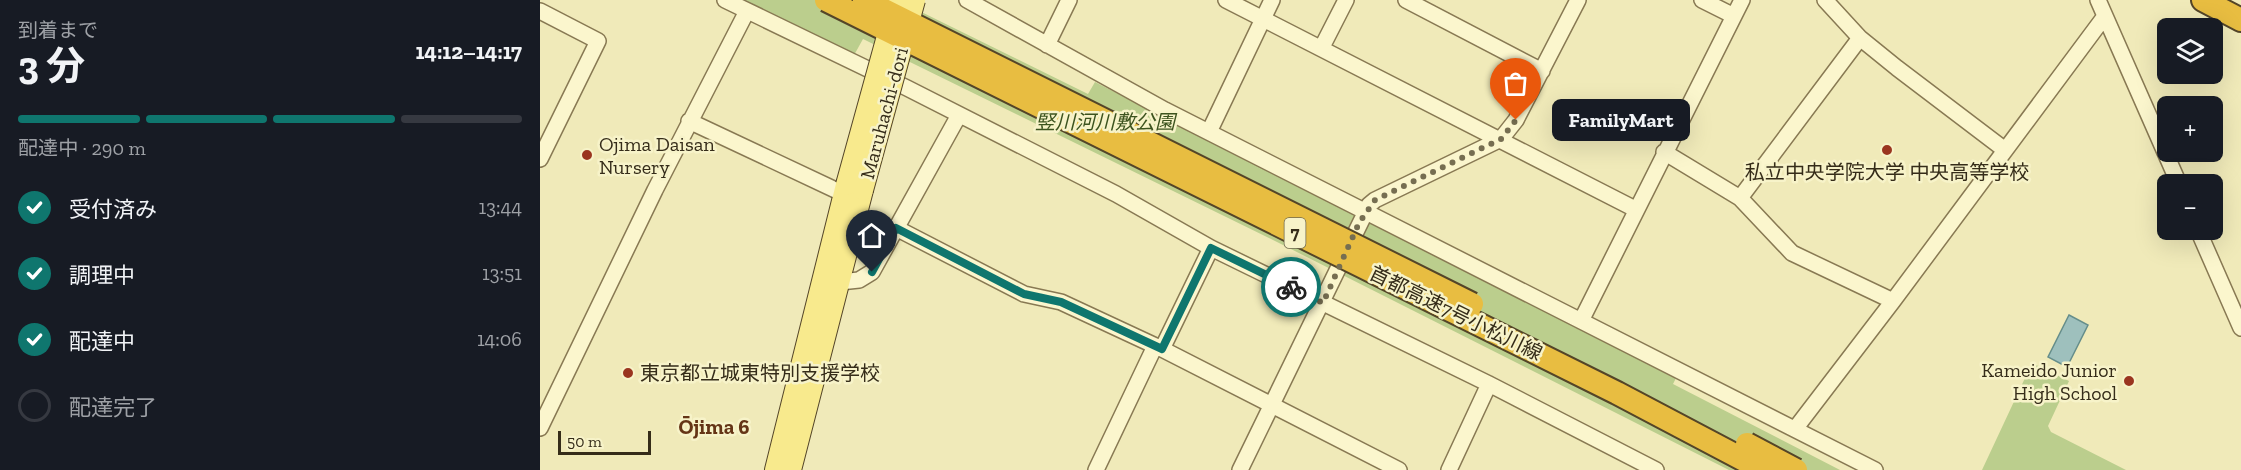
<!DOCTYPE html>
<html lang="ja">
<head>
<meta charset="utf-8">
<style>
  :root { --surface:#171b24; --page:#20242c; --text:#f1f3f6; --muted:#9ea1a6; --line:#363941; --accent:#0f766e }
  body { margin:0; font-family:"Zilla Slab","Noto Sans JP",serif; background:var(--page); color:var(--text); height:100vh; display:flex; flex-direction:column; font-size:22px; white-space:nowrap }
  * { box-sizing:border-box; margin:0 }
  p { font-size:20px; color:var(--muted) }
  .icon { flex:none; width:33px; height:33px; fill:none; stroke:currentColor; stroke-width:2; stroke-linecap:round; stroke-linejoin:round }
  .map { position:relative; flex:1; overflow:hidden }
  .sheet { display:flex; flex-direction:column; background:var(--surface); width:540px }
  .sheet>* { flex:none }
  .fabs { position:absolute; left:1617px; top:18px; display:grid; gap:12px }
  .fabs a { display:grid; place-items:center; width:66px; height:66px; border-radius:9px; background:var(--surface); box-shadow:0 6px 24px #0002; font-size:30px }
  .scale { position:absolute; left:18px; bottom:15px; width:93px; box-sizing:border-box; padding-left:6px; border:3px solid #352c19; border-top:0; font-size:16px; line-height:21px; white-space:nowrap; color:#352c19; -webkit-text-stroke:4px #f7f3c9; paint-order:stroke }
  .pin { position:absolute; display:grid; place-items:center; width:51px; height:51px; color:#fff; margin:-62px -26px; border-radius:50% 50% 50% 0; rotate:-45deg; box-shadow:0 0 6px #0007 }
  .pin .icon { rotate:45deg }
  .courier { position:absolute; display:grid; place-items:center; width:60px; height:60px; margin:-30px; border:4px solid #0f766e; border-radius:50%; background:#fff; color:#222; box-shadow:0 2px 8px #0007 }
  .bubble { position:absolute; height:42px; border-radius:9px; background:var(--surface); box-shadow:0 6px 24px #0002; font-size:20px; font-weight:700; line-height:42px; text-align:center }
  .summary em { font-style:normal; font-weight:700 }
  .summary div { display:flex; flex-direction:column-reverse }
  .summary { display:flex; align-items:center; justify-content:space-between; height:102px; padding:0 18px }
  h1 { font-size:39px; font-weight:700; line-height:45px }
  .bar { display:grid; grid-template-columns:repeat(4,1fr); gap:9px 6px; align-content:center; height:72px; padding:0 18px }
  .bar i { height:8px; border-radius:4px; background:var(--line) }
  .bar .selected { background:var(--accent) }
  .bar p { grid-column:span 4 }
  ol { padding:0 18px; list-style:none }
  li { display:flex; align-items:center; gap:18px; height:66px }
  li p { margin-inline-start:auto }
  li .icon { padding:6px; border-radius:50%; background:var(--accent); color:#fff; stroke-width:4 }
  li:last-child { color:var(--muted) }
  li i { width:33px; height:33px; border:3px solid var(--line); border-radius:50% }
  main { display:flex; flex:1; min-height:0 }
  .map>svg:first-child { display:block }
  .green { fill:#bbce8d }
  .water { fill:#9ec0bd; stroke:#668e8b; stroke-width:1.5 }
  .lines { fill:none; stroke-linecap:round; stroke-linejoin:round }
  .minor-casing { stroke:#887953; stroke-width:18 }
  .major-casing { stroke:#544528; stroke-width:22 }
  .highway-casing { stroke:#544528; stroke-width:26 }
  .minor { stroke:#fbf6cd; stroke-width:15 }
  .major { stroke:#f8ea8d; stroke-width:20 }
  .highway { stroke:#e8bd41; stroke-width:22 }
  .major-bridge-casing { stroke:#544528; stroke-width:22; stroke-linecap:butt }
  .highway-bridge-casing { stroke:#544528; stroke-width:26; stroke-linecap:butt }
  .major-bridge { stroke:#f8ea8d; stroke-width:20 }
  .highway-bridge { stroke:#e8bd41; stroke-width:22 }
  .done { stroke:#766e51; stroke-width:6; stroke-dasharray:0 10.8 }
  .route { stroke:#0f766e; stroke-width:8 }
  .poi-dot { fill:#9a351f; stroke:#f7f3c9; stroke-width:2 }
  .labels { text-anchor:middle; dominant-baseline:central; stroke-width:5; stroke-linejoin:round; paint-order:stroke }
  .shield { fill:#f7f3c9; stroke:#6f684e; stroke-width:1.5 }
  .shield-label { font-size:18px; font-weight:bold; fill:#352c19 }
  .street-label { font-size:20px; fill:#352c19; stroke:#f7f3c9 }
  .park-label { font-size:20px; font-style:italic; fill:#3c531e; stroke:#f7f3c9 }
  .poi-label { font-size:20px; fill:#352c19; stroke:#f7f3c9; text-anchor:start }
  .neighbourhood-label { font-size:21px; font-weight:bold; fill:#653516; stroke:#f7f3c9 }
</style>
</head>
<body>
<main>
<section class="sheet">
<div class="summary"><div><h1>3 分</h1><p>到着まで</p></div><em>14:12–14:17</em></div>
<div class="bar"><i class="selected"></i><i class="selected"></i><i class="selected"></i><i></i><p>配達中 · 290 m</p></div>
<ol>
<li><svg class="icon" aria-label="check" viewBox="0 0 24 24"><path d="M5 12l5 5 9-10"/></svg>受付済み<p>13:44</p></li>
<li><svg class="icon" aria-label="check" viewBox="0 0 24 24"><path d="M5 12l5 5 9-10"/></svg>調理中<p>13:51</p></li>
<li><svg class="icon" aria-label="check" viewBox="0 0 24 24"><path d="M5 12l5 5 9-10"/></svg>配達中<p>14:06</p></li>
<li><i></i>配達完了</li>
</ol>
</section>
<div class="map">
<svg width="1701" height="470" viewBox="0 0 1701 470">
  <rect width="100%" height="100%" fill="#f0eab9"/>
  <path class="green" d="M 203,0 L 357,0 L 548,94 L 555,82 L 1136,378 L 1133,384 L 1300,470 L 1189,470 L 743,245 L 323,39 L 313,57 L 201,3 Z
    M 1492,363 L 1529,381 L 1508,426 L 1511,432 L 1586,470 L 1442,470 Z"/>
  <path class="water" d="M 1529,315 L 1548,325 L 1527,367 L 1508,357 Z"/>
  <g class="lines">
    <g class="minor-casing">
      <path id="minor" d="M 185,0 L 367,88 L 576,194 L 671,248 L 949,384 L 1116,470
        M 427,0 L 625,110 L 1335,470
        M 686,0 L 1095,209
        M 866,0 L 1002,71
        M 1162,0 L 1194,16
        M 1285,0 L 1320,38 L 1357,68 L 1465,150
        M 1558,0 L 1639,184
        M 0,11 L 58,41 L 0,159
        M 507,45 L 529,0
        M 782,47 L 806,0
        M 149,121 L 304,194
        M 669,132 L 732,0
        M 1124,152 L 1200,198 L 1252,253 L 1353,301
        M 1200,198 L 1320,38
        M 356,228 L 484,294 L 521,302 L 622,349 L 859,470
        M 1658,230 L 1701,328
        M 300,282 L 319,280 L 332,272 L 419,115
        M 1041,321 L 1202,0
        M 622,349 L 671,248
        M 0,428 L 115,190 L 207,11
        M 1255,429 L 1353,301 L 1565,16
        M 556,470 L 615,346
        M 700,470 L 829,205 L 835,200 L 961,139 L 976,120 L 1038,0
        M 909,470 L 949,384"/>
    </g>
    <g class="major-casing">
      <path id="major" d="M 235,470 L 306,185
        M 251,470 L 323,190"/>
    </g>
    <g class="highway-casing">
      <path id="highway" d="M 1663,0 L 1701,20"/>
    </g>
    <use href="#minor" class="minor"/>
    <use href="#major" class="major"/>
    <use href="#highway" class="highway"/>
    <g class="major-bridge-casing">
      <path id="major-bridge" d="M 306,185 L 357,0
        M 323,190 L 375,0"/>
    </g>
    <g class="highway-bridge-casing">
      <path id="highway-bridge" d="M 286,0 L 1077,393 L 1223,470
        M 324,0 L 932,304
        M 1207,444 L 1256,470"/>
    </g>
    <use href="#major-bridge" class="major-bridge"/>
    <use href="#highway-bridge" class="highway-bridge"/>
  </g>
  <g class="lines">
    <path class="done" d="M 751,287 L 783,303 L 819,223 L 835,200 L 961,139 L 976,120"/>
    <path class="route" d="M 332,272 L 356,228 L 484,294 L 521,302 L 622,349 L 671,248 L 751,287"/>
  </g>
  <g class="poi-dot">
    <circle cx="1347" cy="150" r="6"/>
    <circle cx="47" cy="155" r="6"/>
    <circle cx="88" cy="373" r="6"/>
    <circle cx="1589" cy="381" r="6"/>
  </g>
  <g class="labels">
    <rect class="shield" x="744.5" y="218" width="21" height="30" rx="4.5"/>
    <g class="shield-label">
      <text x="755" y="233">7</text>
    </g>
    <g class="street-label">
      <text transform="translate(344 113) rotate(-75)">Maruhachi-dori</text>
      <text transform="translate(916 313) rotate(26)">首都高速7号小松川線</text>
    </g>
    <g class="park-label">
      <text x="565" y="122">竪川河川敷公園</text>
    </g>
    <g class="poi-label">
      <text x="59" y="144">Ojima Daisan<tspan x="59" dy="23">Nursery</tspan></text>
      <text x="1347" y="172" text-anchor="middle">私立中央学院大学 中央高等学校</text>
      <text x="1577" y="370" text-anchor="end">Kameido Junior<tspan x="1577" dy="23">High School</tspan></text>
      <text x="100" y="373">東京都立城東特別支援学校</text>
    </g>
    <g class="neighbourhood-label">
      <text x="174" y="426">Ōjima 6</text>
    </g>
  </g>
</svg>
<div class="fabs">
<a><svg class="icon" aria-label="layers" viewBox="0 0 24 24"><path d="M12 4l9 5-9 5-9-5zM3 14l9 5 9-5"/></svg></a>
<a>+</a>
<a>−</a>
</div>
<div class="scale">50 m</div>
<div class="pin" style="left:976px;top:120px;background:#ea580c"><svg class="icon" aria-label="bag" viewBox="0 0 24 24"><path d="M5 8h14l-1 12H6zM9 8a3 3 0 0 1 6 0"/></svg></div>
<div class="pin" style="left:332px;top:272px;background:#1f2937"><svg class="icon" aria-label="home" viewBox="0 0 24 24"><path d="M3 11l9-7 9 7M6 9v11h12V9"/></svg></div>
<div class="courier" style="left:751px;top:287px"><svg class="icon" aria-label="bike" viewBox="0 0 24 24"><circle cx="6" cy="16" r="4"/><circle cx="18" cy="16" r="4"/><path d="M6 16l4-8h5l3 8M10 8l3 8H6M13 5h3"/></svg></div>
<div class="bubble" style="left:1012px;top:99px;width:138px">FamilyMart</div>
</div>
</main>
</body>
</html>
